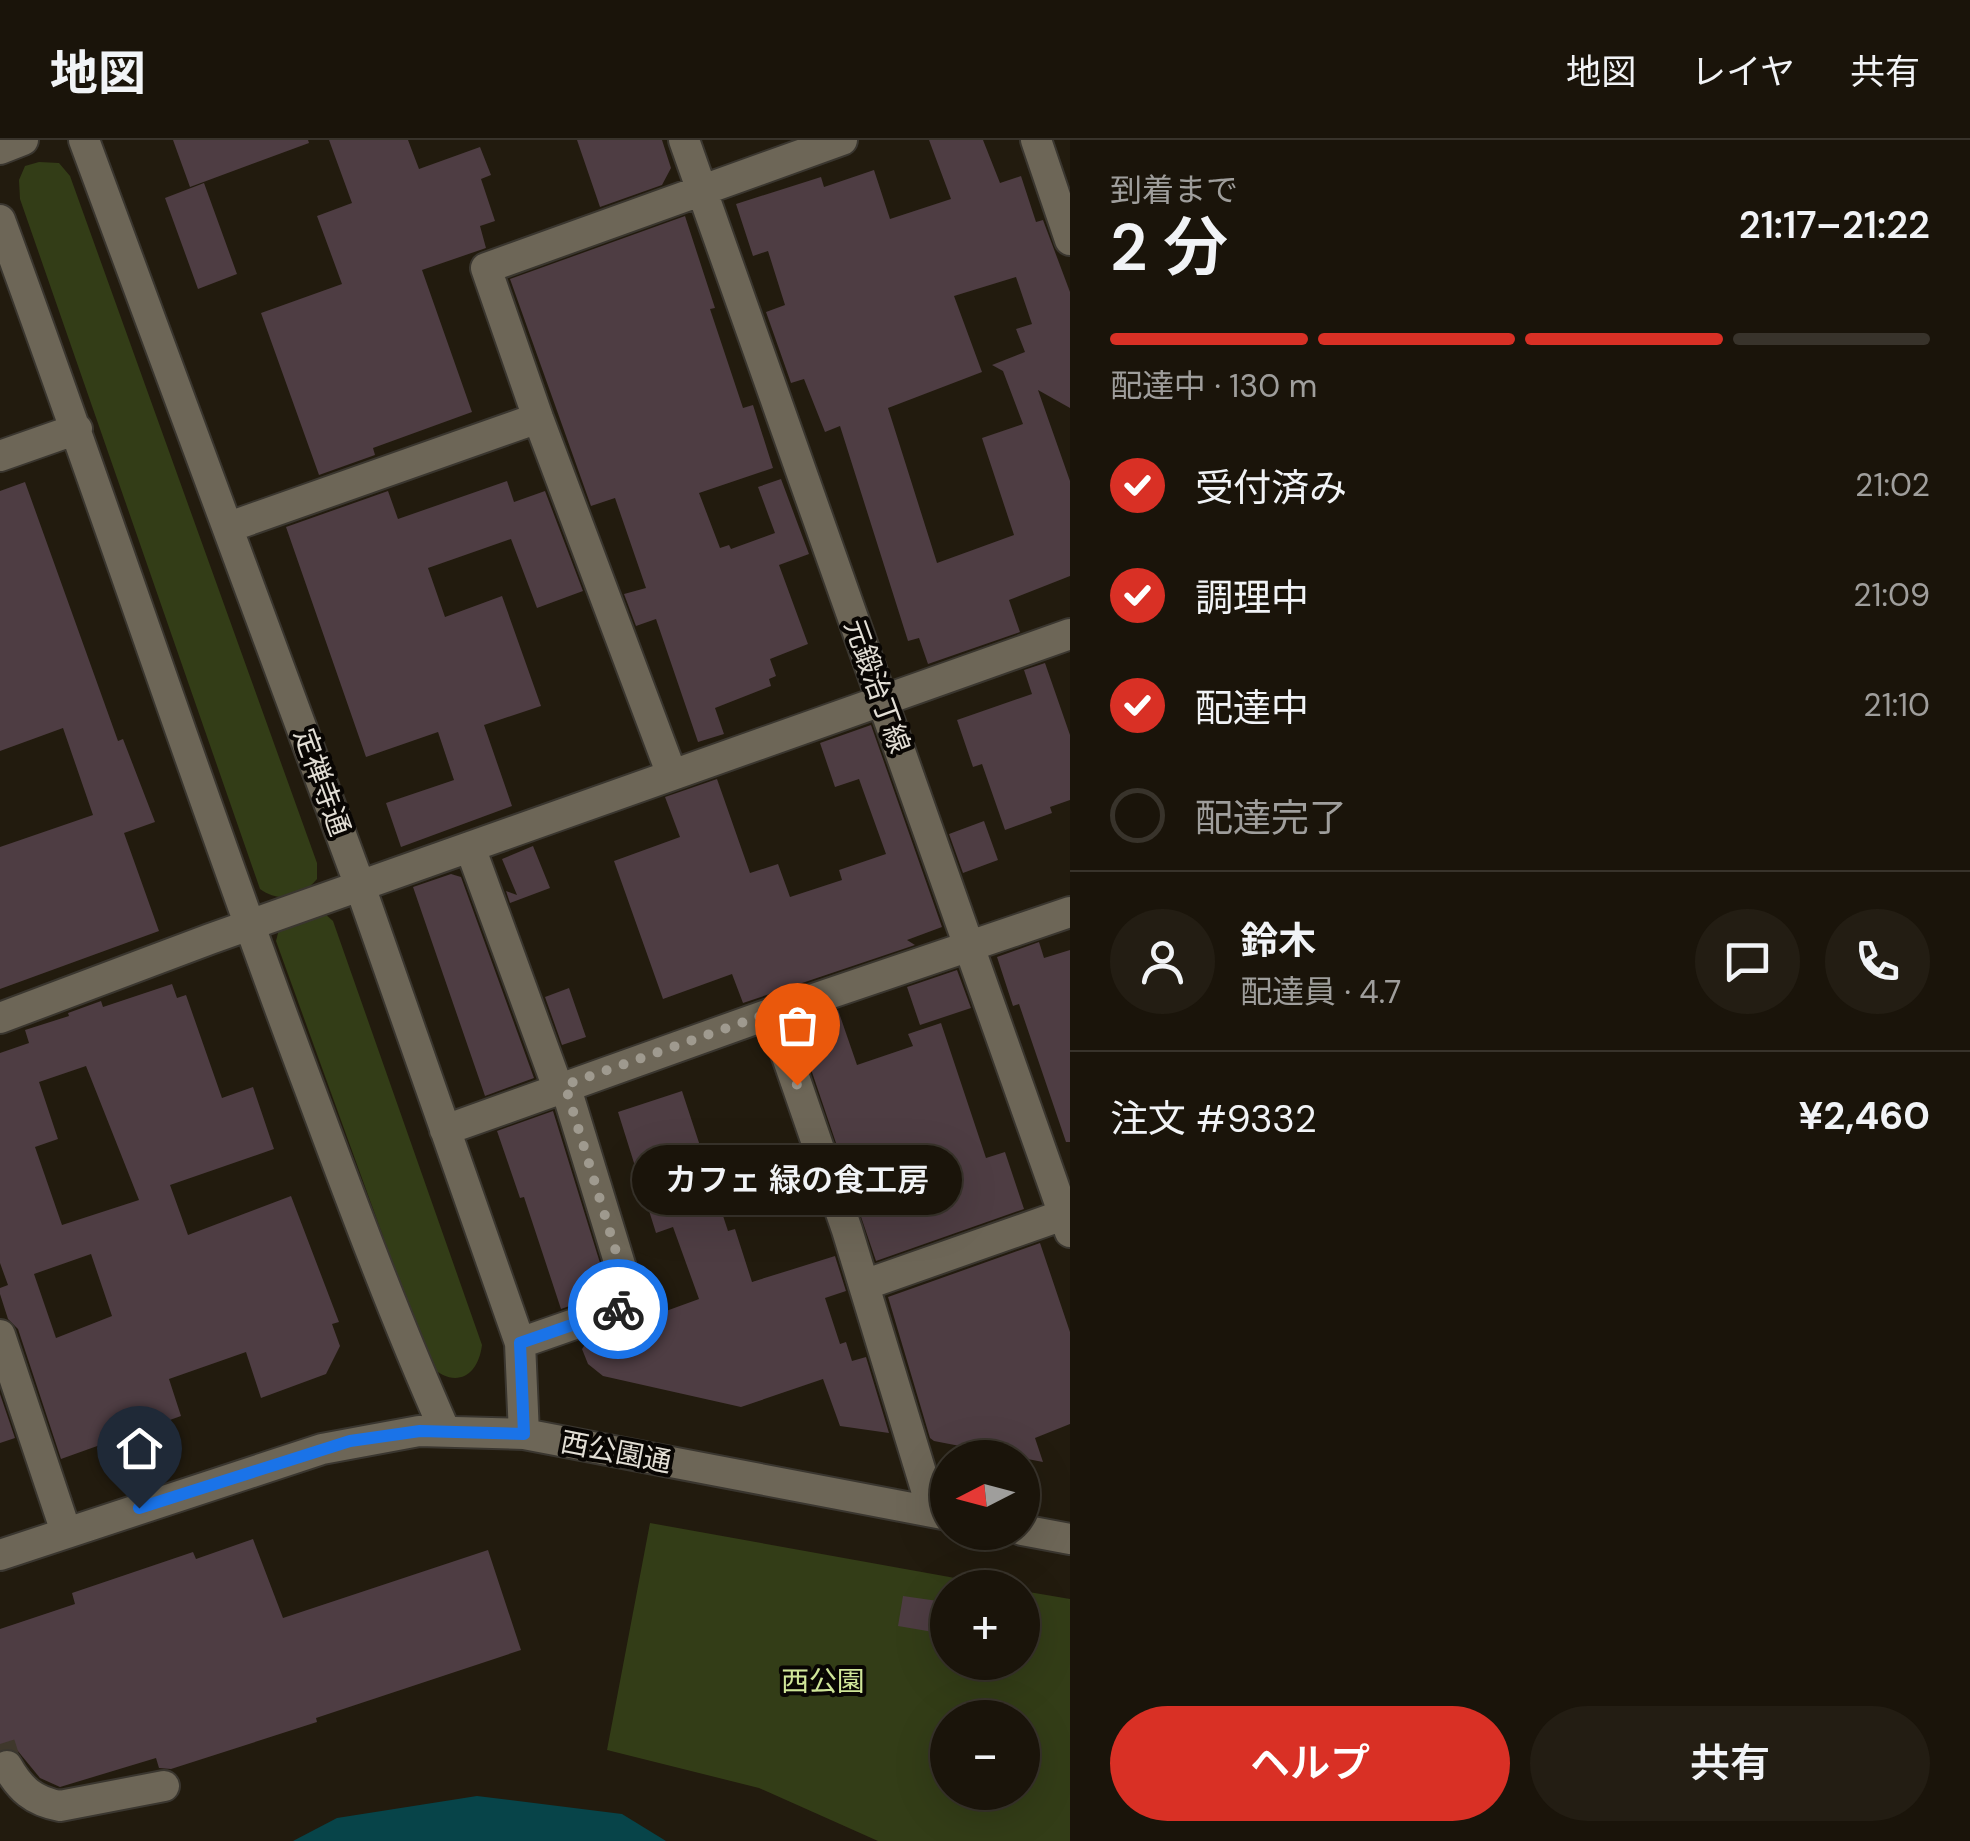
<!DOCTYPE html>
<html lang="ja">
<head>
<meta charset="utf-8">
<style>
  :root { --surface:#1a140a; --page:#231d13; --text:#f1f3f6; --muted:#9f9e9c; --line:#38332b; --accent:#d93025 }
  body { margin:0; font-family:"DM Sans","Noto Sans JP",sans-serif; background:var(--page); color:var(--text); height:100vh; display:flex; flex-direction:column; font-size:38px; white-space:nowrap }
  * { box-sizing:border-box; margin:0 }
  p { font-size:32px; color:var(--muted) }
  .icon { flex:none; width:55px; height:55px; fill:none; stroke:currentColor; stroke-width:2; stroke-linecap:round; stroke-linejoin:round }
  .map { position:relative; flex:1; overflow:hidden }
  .sheet { display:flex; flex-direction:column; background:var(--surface); width:900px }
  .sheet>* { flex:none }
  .needle { width:65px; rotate:264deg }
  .controls { position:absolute; left:930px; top:1300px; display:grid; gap:20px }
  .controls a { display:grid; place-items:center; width:110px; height:110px; border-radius:50%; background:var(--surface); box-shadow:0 10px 40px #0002,0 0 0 2px var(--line); font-size:50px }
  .pin { position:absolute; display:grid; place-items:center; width:85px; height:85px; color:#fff; margin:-102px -42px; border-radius:50% 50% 50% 0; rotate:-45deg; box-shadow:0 0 10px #0007 }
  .pin .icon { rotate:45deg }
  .courier { position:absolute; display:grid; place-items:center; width:100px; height:100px; margin:-50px; border:8px solid #1a73e8; border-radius:50%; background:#fff; color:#222; box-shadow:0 2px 12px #0007 }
  .bubble { position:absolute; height:70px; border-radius:35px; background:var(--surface); box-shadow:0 10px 40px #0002,0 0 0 2px var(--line); font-size:32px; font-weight:600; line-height:70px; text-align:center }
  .headline em { font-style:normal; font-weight:600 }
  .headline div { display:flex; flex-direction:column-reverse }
  .headline { display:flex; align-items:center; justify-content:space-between; height:170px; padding:0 40px }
  h1 { font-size:65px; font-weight:600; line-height:75px }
  .bar { display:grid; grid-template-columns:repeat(4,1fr); gap:15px 10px; align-content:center; height:120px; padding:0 40px }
  .bar i { height:12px; border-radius:8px; background:var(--line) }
  .bar .selected { background:var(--accent) }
  .bar p { grid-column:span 4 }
  .line { display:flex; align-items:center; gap:25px; padding:0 40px; border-top:2px solid var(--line) }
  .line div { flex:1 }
  .round { display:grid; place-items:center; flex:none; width:105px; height:105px; border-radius:52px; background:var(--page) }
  ol { padding:0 40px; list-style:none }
  li { display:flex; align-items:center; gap:30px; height:110px }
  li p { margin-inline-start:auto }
  li .icon { padding:10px; border-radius:50%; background:var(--accent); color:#fff; stroke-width:4 }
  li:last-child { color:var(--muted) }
  li i { width:55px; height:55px; border:5px solid var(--line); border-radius:50% }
  .action { display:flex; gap:20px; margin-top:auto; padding:20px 40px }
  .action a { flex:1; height:115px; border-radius:60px; background:var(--accent); color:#fff; font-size:40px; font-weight:600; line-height:115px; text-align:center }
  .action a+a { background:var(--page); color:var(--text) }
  header { display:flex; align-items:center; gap:60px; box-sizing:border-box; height:140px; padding:0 50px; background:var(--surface); border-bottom:2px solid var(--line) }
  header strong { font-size:48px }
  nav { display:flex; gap:55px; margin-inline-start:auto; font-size:35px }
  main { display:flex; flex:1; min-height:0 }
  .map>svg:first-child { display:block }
  .green { fill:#333d17; fill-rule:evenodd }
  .water { fill:#074449 }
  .building { fill:#4e3d43; fill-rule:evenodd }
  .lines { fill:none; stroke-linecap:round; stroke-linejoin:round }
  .minor-tunnel { stroke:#3f382c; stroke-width:30; stroke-dasharray:30 15; stroke-linecap:butt }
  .minor-casing { stroke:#3a362f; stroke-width:34 }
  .minor { stroke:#6d6657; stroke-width:30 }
  .done { stroke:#9f9a8f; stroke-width:10; stroke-dasharray:0 18 }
  .route { stroke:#1a73e8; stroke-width:12 }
  .labels { text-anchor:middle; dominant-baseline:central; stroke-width:8; stroke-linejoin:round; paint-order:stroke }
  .street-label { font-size:28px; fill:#e2ded5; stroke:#090603 }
  .park-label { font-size:28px; fill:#d0e699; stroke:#090603 }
</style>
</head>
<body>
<header>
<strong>地図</strong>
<nav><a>地図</a><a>レイヤ</a><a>共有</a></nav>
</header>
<main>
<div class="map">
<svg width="1070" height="1701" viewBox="0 0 1070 1701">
  <rect width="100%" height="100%" fill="#221b0e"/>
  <path class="green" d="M 39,22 L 59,23 L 70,36 L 317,723 L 317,739 C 302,757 281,764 260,749 L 20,59 L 19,40 L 25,26 Z
    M 324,773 L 333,781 L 482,1205 C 478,1237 455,1249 430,1226 L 276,801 L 279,789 Z
    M 650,1383 L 1005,1447 L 948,1448 L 948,1522 L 1022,1522 L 1023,1451 L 1070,1459 L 1070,1701 L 878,1701 L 759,1648 L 607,1610 ZM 948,1578 L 1022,1578 L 1022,1652 L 948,1652 Z"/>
  <path class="water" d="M 477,1656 L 622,1674 L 666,1701 L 293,1701 L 337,1678 Z"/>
  <path class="building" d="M 173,0 L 308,0 L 309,3 L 190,47 Z
    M 329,0 L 408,0 L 419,29 L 480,7 L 491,35 L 481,39 L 495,81 L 480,86 L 486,108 L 422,130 L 472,272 L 373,308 L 375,315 L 319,335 L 261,173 L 342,144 L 317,76 L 352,63 Z
    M 577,0 L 662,0 L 671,28 L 662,45 L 600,67 Z
    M 929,0 L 983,0 L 1000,43 L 1021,36 L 1036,82 L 1043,80 L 1070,152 L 1070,268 L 1038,250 L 1070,341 L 1070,436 L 1009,460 L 1020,492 L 928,524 L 919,498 L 908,501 L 840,286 L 825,292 L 804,239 L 791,243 L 766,172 L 785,165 L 768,111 L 753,116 L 736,64 L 821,37 L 824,47 L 874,30 L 890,79 L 951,59 ZM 1016,137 L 1032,184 L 1016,189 L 1025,212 L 992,225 L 1003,231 L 1023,284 L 982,298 L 1014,395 L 937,423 L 888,268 L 982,232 L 954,156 Z
    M 204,43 L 237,134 L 198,149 L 165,58 Z
    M 685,76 L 715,168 L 710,169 L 743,268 L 753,265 L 773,328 L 699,353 L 720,408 L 729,405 L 731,409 L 775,393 L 758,347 L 781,339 L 809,414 L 779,425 L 808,504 L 770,519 L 776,536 L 769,539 L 771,546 L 715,568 L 724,594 L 698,602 L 656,479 L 636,486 L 624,454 L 646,448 L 615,358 L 591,366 L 510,139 Z
    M 507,341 L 514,362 L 545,351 L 583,451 L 537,468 L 511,399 L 428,428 L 445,477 L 502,456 L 541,566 L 484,585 L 512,666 L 401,707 L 386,663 L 454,640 L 438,592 L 366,617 L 286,387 L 388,351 L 398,379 Z
    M 25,342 L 118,601 L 123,599 L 155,682 L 124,693 L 159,791 L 0,849 L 0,707 L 93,675 L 63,588 L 0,611 L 0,351 Z
    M 1045,523 L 1070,595 L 1070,660 L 1050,667 L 1052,673 L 1005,690 L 982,624 L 973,627 L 957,580 L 1032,554 L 1024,530 Z
    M 871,585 L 942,787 L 907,800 L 915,805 L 743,863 L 732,834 L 663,859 L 614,721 L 680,697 L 665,657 L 717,639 L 750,733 L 778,724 L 790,757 L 842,740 L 839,730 L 886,714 L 859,639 L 835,647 L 820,603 Z
    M 984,681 L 998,720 L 963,733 L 949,694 Z
    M 533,706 L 550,748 L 510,763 L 506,751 L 517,755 L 502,719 Z
    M 451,734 L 461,737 L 534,938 L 485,956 L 413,747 Z
    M 1039,802 L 1044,818 L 1070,810 L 1070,1002 L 1066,1002 L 1019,864 L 1013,866 L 997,817 Z
    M 957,830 L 971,868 L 920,885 L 907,847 Z
    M 172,844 L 177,858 L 186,855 L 222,958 L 253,947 L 274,1009 L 170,1045 L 188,1095 L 291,1056 L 339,1182 L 332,1184 L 340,1206 L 326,1234 L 261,1258 L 246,1212 L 169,1239 L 181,1276 L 61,1319 L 18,1189 L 8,1179 L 0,1154 L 0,1148 L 8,1145 L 0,1123 L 0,913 L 29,903 L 25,890 L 69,876 L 68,873 L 101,861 L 103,867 ZM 86,926 L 139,1060 L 62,1085 L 35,1007 L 58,999 L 39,942 ZM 91,1114 L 112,1176 L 56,1198 L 34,1134 Z
    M 569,848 L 586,897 L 562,905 L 545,857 Z
    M 838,870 L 857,925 L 913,906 L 908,894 L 941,883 L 986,1018 L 1005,1012 L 1024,1069 L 876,1121 L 796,885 Z
    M 682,951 L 728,1091 L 735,1089 L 752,1142 L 835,1116 L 846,1151 L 825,1158 L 840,1204 L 846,1202 L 852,1221 L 866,1217 L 889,1293 L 840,1286 L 823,1239 L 741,1267 L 603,1236 L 588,1224 L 582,1209 L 589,1199 L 699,1159 L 673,1087 L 656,1093 L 618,972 Z
    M 553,971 L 609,1152 L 561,1169 L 524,1057 L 520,1058 L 497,991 Z
    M 1040,1103 L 1070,1192 L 1070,1284 L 1035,1298 L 1043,1322 L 934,1301 L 930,1298 L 888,1157 Z
    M 0,1254 L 15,1298 L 0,1303 Z
    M 253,1399 L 283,1478 L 488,1410 L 521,1510 L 316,1578 L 317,1582 L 171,1629 L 159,1628 L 156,1618 L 60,1647 L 40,1638 L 17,1610 L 0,1609 L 0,1489 L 75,1464 L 72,1453 L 193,1412 L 196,1419 Z
    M 903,1456 L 945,1462 L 939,1493 L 898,1486 Z"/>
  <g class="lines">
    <path class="minor-tunnel" d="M 0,1604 L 7,1626"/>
    <g class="minor-casing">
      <path id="minor" d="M 84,0 L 360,746 L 520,1203 L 524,1294
        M 684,0 L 1070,1092
        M 1036,0 L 1070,100
        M 0,9 L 23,0
        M 0,80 C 106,368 201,660 309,947 C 352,1063 395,1178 445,1291
        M 0,316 L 77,289
        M 229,387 L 538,278
        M 672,635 L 538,278 L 486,128 L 842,0
        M 470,707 L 558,948
        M 772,873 L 847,1090 L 933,1372
        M 0,878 L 210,799 L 1070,494
        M 445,990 L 772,873 L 1070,772
        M 864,1145 L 1063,1075
        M 0,1195 L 66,1392
        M 520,1203 L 632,1164 L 565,945
        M 1022,1390 L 1070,1399
        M 0,1415 L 322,1309 L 419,1291 L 524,1294 L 948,1375
        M 7,1626 C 20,1649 33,1661 60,1666 L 164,1646"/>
    </g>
    <use href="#minor" class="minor"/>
  </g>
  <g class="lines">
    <path class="done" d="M 618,1169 L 632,1164 L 565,945 L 772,872 L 797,945"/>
    <path class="route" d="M 139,1368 L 350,1301 L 420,1291 L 524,1294 L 520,1203 L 618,1169"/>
  </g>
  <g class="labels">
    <g class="street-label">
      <text transform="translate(877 546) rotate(70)">元鍛治丁線</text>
      <text transform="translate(322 642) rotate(70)">定禅寺通</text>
      <text transform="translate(616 1312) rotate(11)">西公園通</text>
    </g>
    <g class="park-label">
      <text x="823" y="1541">西公園</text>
    </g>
  </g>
</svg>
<div class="controls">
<a><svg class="needle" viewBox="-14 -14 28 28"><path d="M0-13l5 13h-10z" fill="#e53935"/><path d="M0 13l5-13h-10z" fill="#9f9e9c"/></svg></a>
<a>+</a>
<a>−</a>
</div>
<div class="pin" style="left:797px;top:945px;background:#ea580c"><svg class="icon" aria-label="bag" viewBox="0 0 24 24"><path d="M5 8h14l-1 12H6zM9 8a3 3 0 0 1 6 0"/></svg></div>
<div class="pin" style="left:139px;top:1368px;background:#1f2937"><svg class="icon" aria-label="home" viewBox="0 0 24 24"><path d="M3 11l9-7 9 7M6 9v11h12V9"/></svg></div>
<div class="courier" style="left:618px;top:1169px"><svg class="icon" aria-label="bike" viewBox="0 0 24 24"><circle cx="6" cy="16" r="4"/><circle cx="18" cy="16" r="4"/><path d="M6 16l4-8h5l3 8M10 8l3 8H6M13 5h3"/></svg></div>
<div class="bubble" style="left:632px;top:1005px;width:330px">カフェ 緑の食工房</div>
</div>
<section class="sheet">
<div class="headline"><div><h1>2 分</h1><p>到着まで</p></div><em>21:17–21:22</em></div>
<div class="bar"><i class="selected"></i><i class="selected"></i><i class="selected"></i><i></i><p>配達中 · 130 m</p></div>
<ol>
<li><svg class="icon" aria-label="check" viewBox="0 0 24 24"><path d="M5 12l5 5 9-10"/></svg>受付済み<p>21:02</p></li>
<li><svg class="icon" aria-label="check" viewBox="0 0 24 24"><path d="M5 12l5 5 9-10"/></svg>調理中<p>21:09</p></li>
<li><svg class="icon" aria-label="check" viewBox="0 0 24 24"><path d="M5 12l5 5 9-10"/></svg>配達中<p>21:10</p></li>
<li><i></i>配達完了</li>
</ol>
<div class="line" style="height:180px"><a class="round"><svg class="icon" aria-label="person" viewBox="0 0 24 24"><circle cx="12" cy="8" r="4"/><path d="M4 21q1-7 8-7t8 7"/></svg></a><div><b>鈴木</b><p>配達員 · 4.7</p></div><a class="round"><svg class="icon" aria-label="chat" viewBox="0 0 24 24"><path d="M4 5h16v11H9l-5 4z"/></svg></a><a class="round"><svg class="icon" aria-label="phone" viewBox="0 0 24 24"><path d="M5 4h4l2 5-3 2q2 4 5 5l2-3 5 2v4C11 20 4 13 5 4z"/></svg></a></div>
<div class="line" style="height:130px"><div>注文 #9332</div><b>¥2,460</b></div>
<div class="action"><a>ヘルプ</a><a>共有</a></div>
</section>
</main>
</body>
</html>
